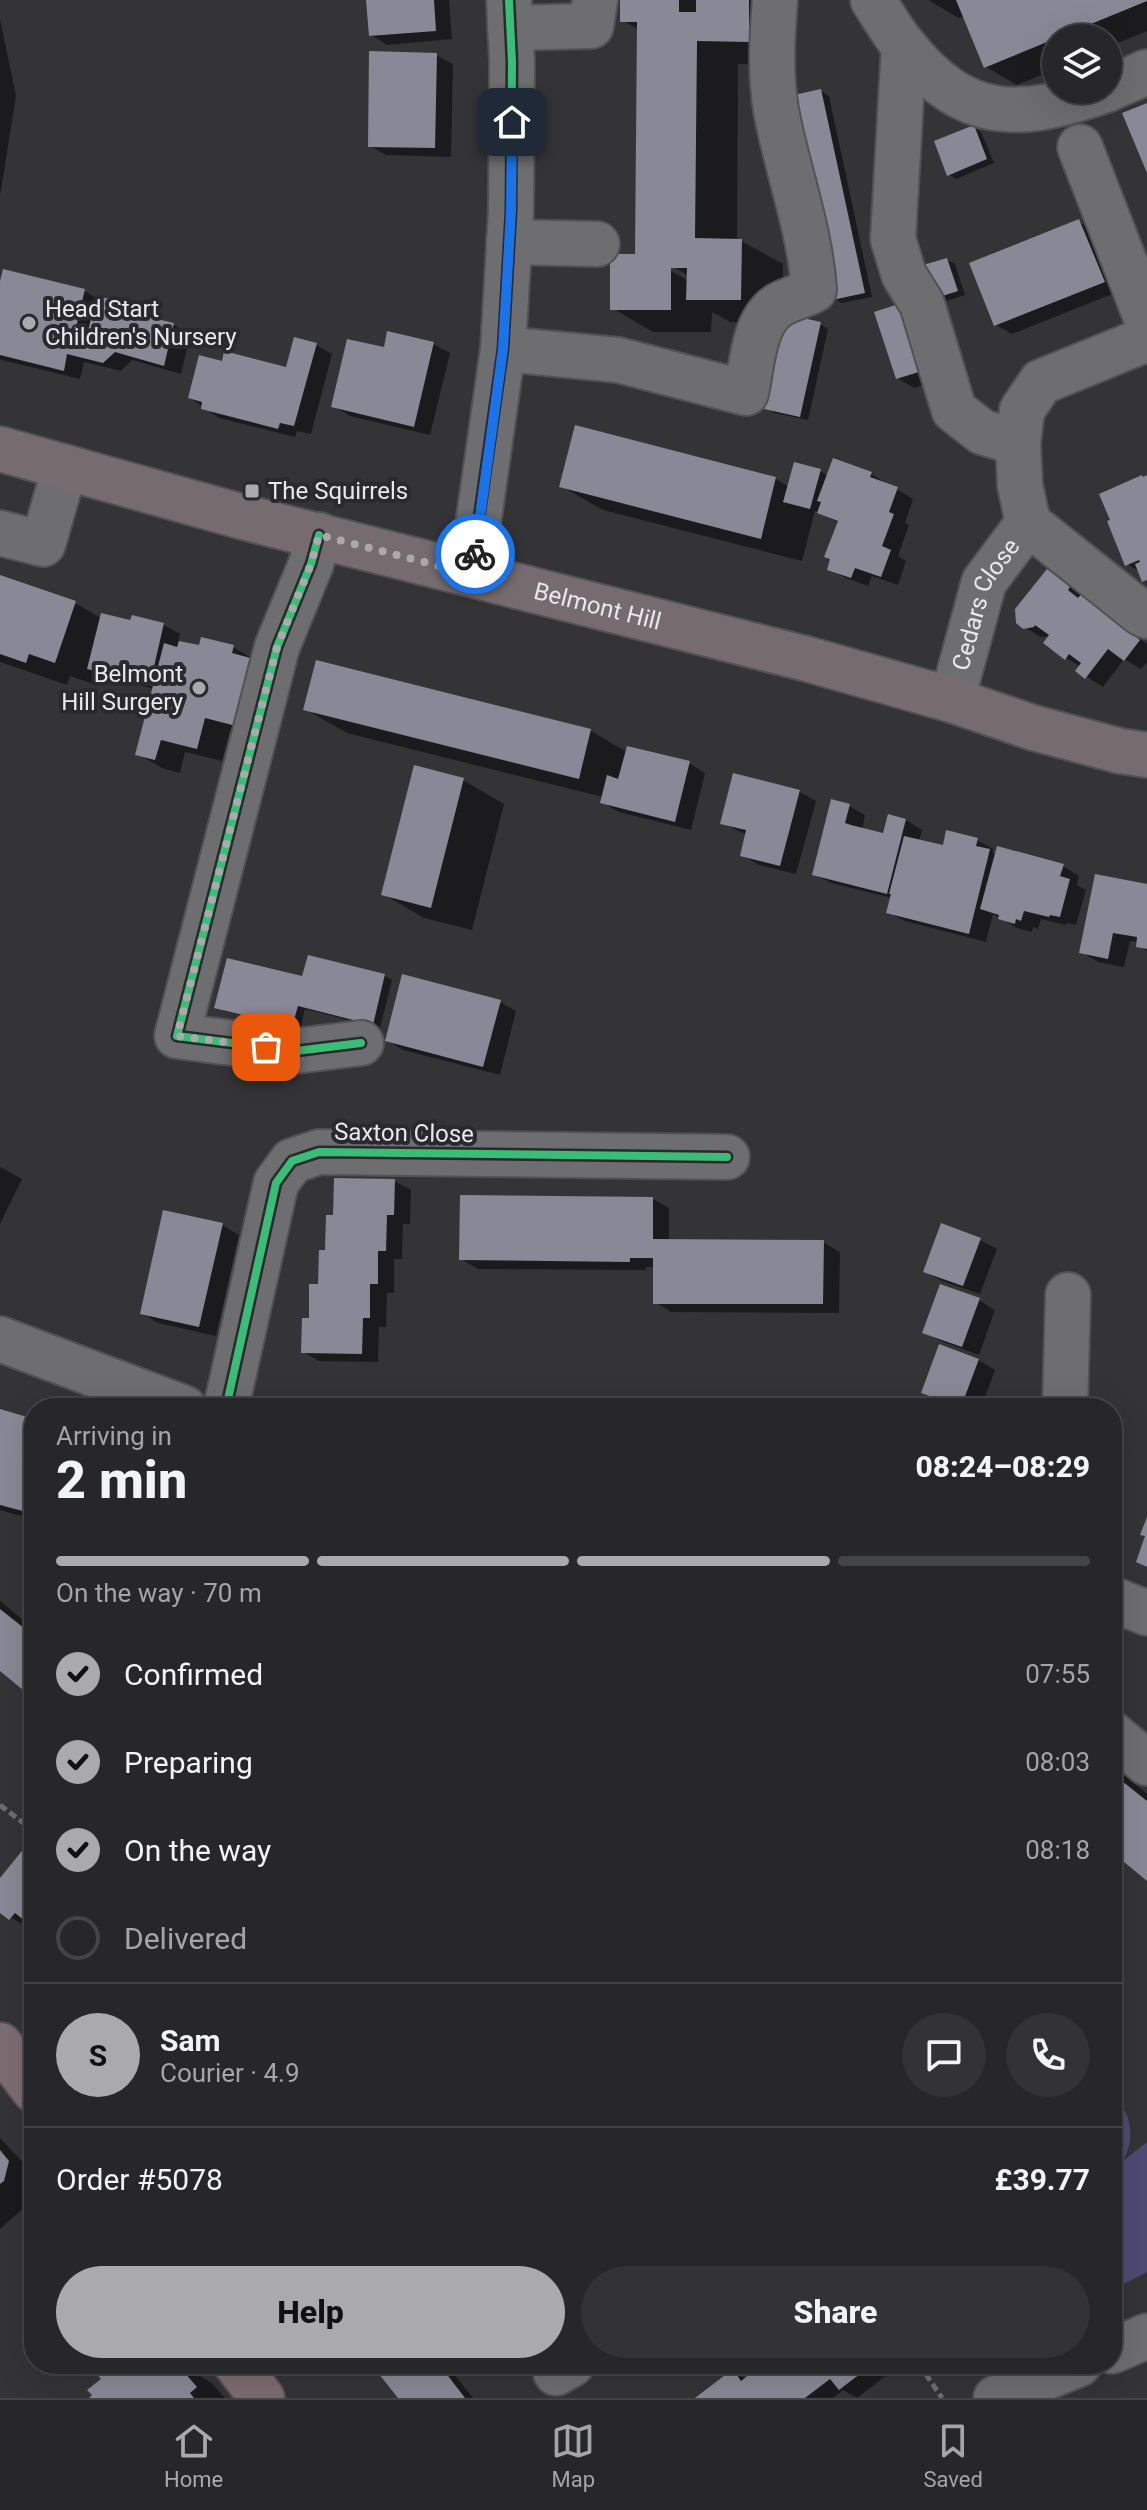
<!DOCTYPE html>
<html lang="en">
<head>
<meta charset="utf-8">
<style>
  :root { --surface:#272729; --page:#333335; --text:#f1f3f6; --muted:#a4a5a8; --line:#434446; --accent:#aaaaad }
  body { margin:0; font-family:Roboto,sans-serif; background:var(--page); color:var(--text); height:100vh; display:flex; flex-direction:column; font-size:30px; white-space:nowrap }
  * { box-sizing:border-box; margin:0 }
  p { font-size:26px; color:var(--muted) }
  .icon { flex:none; width:44px; height:44px; fill:none; stroke:currentColor; stroke-width:2; stroke-linecap:round; stroke-linejoin:round }
  .map { position:relative; flex:1; overflow:hidden }
  .details { position:absolute; left:24px; top:1398px; width:1098px; height:976px; display:flex; flex-direction:column; background:var(--surface); border-radius:32px; box-shadow:0 8px 32px #0002,0 0 0 2px var(--line) }
  .details>* { flex:none }
  .fabs { position:absolute; left:1042px; top:24px; display:grid; gap:16px }
  .fabs a { display:grid; place-items:center; width:80px; height:80px; border-radius:50%; background:var(--surface); box-shadow:0 8px 32px #0002,0 0 0 2px var(--line); font-size:40px }
  .pin { position:absolute; display:grid; place-items:center; width:68px; height:68px; color:#fff; margin:-34px; border-radius:16px; box-shadow:0 4px 12px #0006 }
  .courier { position:absolute; display:grid; place-items:center; width:80px; height:80px; margin:-40px; border:6px solid #1a73e8; border-radius:50%; background:#fff; color:#222; box-shadow:0 2px 10px #0007 }
  .overview em { font-style:normal; font-weight:800 }
  .overview div { display:flex; flex-direction:column-reverse }
  .overview { display:flex; align-items:center; justify-content:space-between; height:136px; padding:0 32px }
  h1 { font-size:52px; font-weight:800; line-height:60px }
  .bar { display:grid; grid-template-columns:repeat(4,1fr); gap:12px 8px; align-content:center; height:96px; padding:0 32px }
  .bar i { height:10px; border-radius:6px; background:var(--line) }
  .bar .active { background:var(--accent) }
  .bar p { grid-column:span 4 }
  .line { display:flex; align-items:center; gap:20px; padding:0 32px; border-top:2px solid var(--line) }
  .line div { flex:1 }
  .round { display:grid; place-items:center; flex:none; width:84px; height:84px; border-radius:42px; background:var(--page) }
  ol { padding:0 32px; list-style:none }
  li { display:flex; align-items:center; gap:24px; height:88px }
  li p { margin-inline-start:auto }
  li .icon { padding:8px; border-radius:50%; background:var(--accent); color:#111; stroke-width:4 }
  li:last-child { color:var(--muted) }
  li i { width:44px; height:44px; border:4px solid var(--line); border-radius:50% }
  .button { display:flex; gap:16px; margin-top:auto; padding:16px 32px }
  .button a { flex:1; height:92px; border-radius:48px; background:var(--accent); color:#111; font-size:32px; font-weight:800; line-height:92px; text-align:center }
  .button a+a { background:var(--page); color:var(--text) }
  .tabs { display:flex; justify-content:space-around; align-items:center; height:112px; border-top:2px solid var(--line); background:var(--surface); font-size:22px; color:var(--muted) }
  .tabs a { display:grid; justify-items:center; gap:4px }
  .tabs .active { color:var(--accent) }
  .map>svg:first-child { display:block }
  .green { fill:#4f4a73 }
  .shadow { fill:#0007; fill-rule:evenodd }
  .building { fill:#898896 }
  .lines { fill:none; stroke-linecap:round; stroke-linejoin:round }
  .minor-casing { stroke:#525254; stroke-width:48 }
  .major-casing { stroke:#525254; stroke-width:48 }
  .highway-casing { stroke:#525254; stroke-width:48 }
  .path { stroke:#6e6e6f; stroke-width:5; stroke-dasharray:8 4; stroke-linecap:butt }
  .minor { stroke:#6e6e70; stroke-width:44 }
  .major { stroke:#766c70; stroke-width:44 }
  .highway { stroke:#7d6c71; stroke-width:44 }
  .cycleway-casing { stroke:#29292e; stroke-width:13 }
  .cycleway { stroke:#3abd76; stroke-width:8 }
  .done { stroke:#aaaaad; stroke-width:8; stroke-dasharray:0 14.4 }
  .route { stroke:#1a73e8; stroke-width:10 }
  .poi-dot { fill:#aaaaad; stroke:#29292e; stroke-width:3 }
  .labels { text-anchor:middle; dominant-baseline:central; stroke-width:8; stroke-linejoin:round; paint-order:stroke }
  .poi-label { font-size:24px; fill:#e9e9ed; stroke:#29292e; text-anchor:start }
  .street-label { font-size:24px; fill:#e9e9ed; stroke:#29292e }
</style>
</head>
<body>
<div class="map">
<svg width="1147" height="2398" viewBox="0 0 1147 2398">
  <rect width="100%" height="100%" fill="#343437"/>
  <path class="green" d="M 1112,2095 C 1133,2113 1135,2139 1123,2161 L 1147,2142 L 1147,2272 L 1112,2290 Z"/>
  <path class="shadow" d="M 368,0 L 449,0 L 452,39 L 387,45 L 371,35 Z
    M 622,0 L 775,0 L 790,65 L 738,64 L 737,240 L 741,241 L 783,264 L 782,323 L 730,322 L 712,312 L 711,332 L 653,332 L 612,308 L 637,256 L 639,30 L 622,20 ZM 670,265 L 689,276 L 689,281 L 668,269 Z
    M 928,0 L 1147,0 L 1147,31 L 1108,47 L 1108,38 L 1056,38 L 1056,69 L 1017,85 L 986,67 L 965,16 L 959,18 Z
    M 0,19 L 16,96 L 0,196 Z
    M 436,55 L 453,64 L 451,157 L 386,155 L 370,146 Z
    M 821,91 L 829,96 L 872,297 L 841,303 L 834,298 Z
    M 973,127 L 981,132 L 994,163 L 956,179 L 949,174 Z
    M 1079,222 L 1096,231 L 1120,291 L 1012,334 L 996,325 Z
    M 947,260 L 955,264 L 965,295 L 943,302 L 935,298 Z
    M 0,290 L 85,291 L 96,298 L 132,306 L 148,316 L 148,319 L 174,325 L 190,335 L 181,374 L 132,360 L 121,371 L 84,362 L 80,379 L 2,360 L 0,359 Z
    M 910,302 L 947,377 L 914,388 L 897,378 Z
    M 820,324 L 828,329 L 808,420 L 774,413 L 767,408 Z
    M 433,344 L 450,353 L 430,435 L 350,416 L 333,406 L 385,350 Z
    M 316,345 L 332,354 L 311,434 L 297,431 L 295,437 L 219,418 L 190,398 L 223,364 L 288,370 Z
    M 577,427 L 776,479 L 789,487 L 820,471 L 828,476 L 871,474 L 913,499 L 905,523 L 909,525 L 898,556 L 906,561 L 898,585 L 872,576 L 868,586 L 846,578 L 829,569 L 839,523 L 818,512 L 815,511 L 802,561 L 603,510 L 561,486 Z
    M 1147,477 L 1147,583 L 1140,572 L 1127,564 Z
    M 1047,572 L 1145,634 L 1140,639 L 1147,644 L 1147,662 L 1141,669 L 1124,659 L 1103,687 L 1078,671 L 1081,667 L 1066,658 L 1051,636 L 1041,637 L 1024,627 Z
    M 0,577 L 75,603 L 101,618 L 132,623 L 133,617 L 164,625 L 180,634 L 178,643 L 200,648 L 233,647 L 257,661 L 261,739 L 230,731 L 222,761 L 185,752 L 180,773 L 162,768 L 138,754 L 154,689 L 100,675 L 97,685 L 70,676 L 67,685 L 0,662 ZM 104,671 L 160,684 L 159,688 L 104,675 Z
    M 317,662 L 591,731 L 627,752 L 689,763 L 705,773 L 691,830 L 619,812 L 602,802 L 603,797 L 347,733 L 305,709 Z
    M 734,776 L 800,792 L 816,801 L 796,874 L 759,865 L 742,855 L 747,835 L 722,823 Z
    M 463,780 L 504,804 L 472,930 L 424,918 L 383,894 Z
    M 849,806 L 865,815 L 862,830 L 885,836 L 890,816 L 906,820 L 922,830 L 919,842 L 944,847 L 977,840 L 993,849 L 993,853 L 997,855 L 1063,866 L 1079,876 L 1077,885 L 1086,890 L 1076,925 L 1067,923 L 1066,925 L 1041,919 L 1038,929 L 1033,927 L 1032,932 L 1017,928 L 993,914 L 986,942 L 905,921 L 888,912 L 892,898 L 831,883 L 814,874 Z
    M 1147,886 L 1147,951 L 1138,946 L 1138,942 L 1130,941 L 1124,967 L 1098,962 L 1081,952 Z
    M 309,957 L 385,976 L 392,980 L 380,1028 L 305,1009 L 300,1030 L 224,1011 L 217,1007 L 304,979 Z
    M 500,1002 L 516,1011 L 500,1075 L 403,1050 L 387,1040 Z
    M 0,1167 L 22,1179 L 0,1224 Z
    M 394,1181 L 411,1190 L 410,1224 L 403,1224 L 402,1259 L 394,1259 L 394,1293 L 387,1293 L 386,1327 L 379,1327 L 378,1362 L 319,1361 L 303,1352 L 335,1217 Z
    M 653,1199 L 669,1208 L 669,1241 L 823,1242 L 840,1252 L 839,1313 L 671,1312 L 655,1302 L 655,1267 L 646,1267 L 646,1270 L 478,1269 L 461,1259 Z
    M 222,1225 L 239,1235 L 216,1336 L 158,1323 L 142,1313 Z
    M 980,1240 L 997,1249 L 980,1294 L 942,1281 L 926,1272 Z
    M 979,1300 L 995,1310 L 979,1355 L 941,1341 L 925,1332 Z
    M 978,1360 L 995,1370 L 981,1408 L 959,1408 L 924,1392 Z
    M 0,1411 L 34,1421 L 34,1520 L 0,1510 Z
    M 0,1601 L 34,1629 L 34,1696 L 0,1669 Z
    M 1112,1765 L 1147,1794 L 1147,1878 L 1112,1849 Z
    M 34,1841 L 34,1932 L 0,1910 L 0,1881 Z
    M 0,2138 L 34,2174 L 34,2199 L 0,2229 Z
    M 109,2364 L 184,2364 L 188,2369 L 212,2383 L 225,2398 L 92,2398 L 103,2379 Z
    M 374,2364 L 446,2364 L 473,2398 L 400,2398 Z
    M 767,2364 L 901,2364 L 857,2398 L 843,2390 L 833,2398 L 699,2398 L 733,2372 L 746,2379 Z"/>
  <path class="building" d="M 366,0 L 434,0 L 436,31 L 369,36 Z
    M 620,0 L 679,0 L 679,12 L 696,12 L 696,0 L 749,0 L 749,42 L 697,41 L 695,238 L 742,239 L 741,300 L 686,300 L 687,268 L 671,268 L 671,310 L 610,310 L 610,254 L 635,254 L 637,22 L 620,22 Z
    M 956,0 L 1147,0 L 1147,1 L 984,68 Z
    M 369,51 L 437,53 L 435,148 L 368,147 Z
    M 821,89 L 865,293 L 832,300 L 789,96 Z
    M 1147,103 L 1147,173 L 1122,113 Z
    M 974,125 L 987,159 L 947,176 L 934,141 Z
    M 1079,219 L 1105,282 L 994,326 L 969,263 Z
    M 947,258 L 958,291 L 933,299 L 923,265 Z
    M 3,269 L 85,289 L 76,328 L 88,331 L 96,296 L 133,304 L 130,313 L 174,323 L 164,366 L 115,352 L 103,363 L 67,354 L 64,371 L 0,355 L 0,281 Z
    M 911,300 L 932,368 L 896,379 L 874,312 Z
    M 785,314 L 821,322 L 800,417 L 764,409 Z
    M 387,331 L 434,342 L 414,427 L 331,407 L 347,339 L 384,347 Z
    M 294,337 L 317,343 L 294,426 L 280,423 L 278,429 L 201,409 L 202,402 L 188,398 L 199,355 L 222,361 L 224,351 L 286,367 Z
    M 575,425 L 776,477 L 761,539 L 559,487 Z
    M 833,458 L 872,472 L 870,477 L 898,487 L 889,512 L 894,514 L 882,546 L 891,550 L 881,577 L 855,568 L 851,578 L 827,570 L 830,559 L 824,557 L 838,521 L 817,513 L 821,502 L 817,501 Z
    M 794,462 L 821,469 L 810,509 L 783,502 Z
    M 1142,475 L 1143,477 L 1147,475 L 1147,580 L 1142,582 L 1135,564 L 1140,562 L 1139,560 L 1125,566 L 1107,521 L 1110,520 L 1099,494 Z
    M 1047,569 L 1070,587 L 1068,590 L 1078,598 L 1086,588 L 1125,628 L 1140,640 L 1124,661 L 1108,649 L 1085,679 L 1075,671 L 1081,663 L 1069,654 L 1065,660 L 1043,643 L 1049,635 L 1035,625 L 1034,627 L 1023,629 L 1016,623 L 1015,609 Z
    M 0,575 L 76,601 L 55,663 L 29,654 L 26,663 L 0,654 Z
    M 101,613 L 130,620 L 132,615 L 164,623 L 150,684 L 87,669 Z
    M 201,637 L 234,645 L 232,653 L 254,659 L 236,726 L 205,718 L 197,749 L 161,740 L 155,760 L 135,755 L 164,643 L 177,647 L 179,641 L 199,645 Z
    M 316,660 L 591,729 L 579,779 L 303,710 Z
    M 627,746 L 690,761 L 675,822 L 600,803 L 607,775 L 618,779 Z
    M 414,765 L 464,778 L 431,908 L 381,895 Z
    M 733,773 L 800,790 L 780,866 L 740,856 L 746,830 L 720,824 Z
    M 831,799 L 850,804 L 845,823 L 851,825 L 883,833 L 888,814 L 906,819 L 887,894 L 812,875 Z
    M 946,830 L 978,838 L 976,846 L 990,849 L 969,934 L 886,913 L 891,894 L 889,894 L 904,836 L 943,845 Z
    M 997,846 L 1064,864 L 1060,876 L 1070,879 L 1060,917 L 1050,915 L 1049,917 L 1024,911 L 1021,921 L 1016,919 L 1015,924 L 998,919 L 999,915 L 980,909 Z
    M 1095,874 L 1147,884 L 1147,949 L 1136,947 L 1137,937 L 1113,933 L 1108,959 L 1079,953 Z
    M 308,955 L 385,974 L 373,1025 L 298,1006 L 292,1027 L 214,1008 L 227,958 L 302,976 Z
    M 402,974 L 501,1000 L 483,1067 L 385,1041 Z
    M 334,1178 L 395,1179 L 394,1215 L 387,1215 L 386,1251 L 378,1251 L 378,1284 L 370,1284 L 370,1318 L 363,1318 L 362,1354 L 301,1353 L 302,1318 L 309,1318 L 309,1284 L 318,1284 L 319,1250 L 325,1250 L 326,1215 L 333,1215 Z
    M 460,1195 L 653,1197 L 653,1239 L 824,1240 L 823,1304 L 653,1304 L 653,1258 L 630,1258 L 630,1262 L 459,1260 Z
    M 163,1210 L 223,1223 L 199,1327 L 140,1314 Z
    M 941,1223 L 981,1238 L 963,1286 L 923,1272 Z
    M 940,1284 L 980,1298 L 962,1347 L 922,1333 Z
    M 939,1344 L 979,1359 L 961,1407 L 921,1393 Z
    M 0,1409 L 34,1419 L 34,1514 L 0,1505 Z
    M 1147,1517 L 1147,1567 L 1136,1562 L 1145,1536 L 1140,1535 Z
    M 0,1609 L 34,1636 L 34,1699 L 0,1671 Z
    M 1112,1773 L 1147,1801 L 1147,1881 L 1112,1852 Z
    M 34,1836 L 34,1928 L 15,1913 L 9,1920 L 0,1913 L 0,1878 Z
    M 0,2150 L 9,2161 L 4,2181 L 0,2184 Z
    M 106,2364 L 177,2364 L 197,2387 L 190,2393 L 194,2398 L 89,2398 L 92,2395 L 87,2390 L 101,2379 L 96,2373 Z
    M 371,2364 L 439,2364 L 465,2398 L 398,2398 Z
    M 763,2364 L 873,2364 L 839,2390 L 830,2379 L 805,2398 L 695,2398 L 733,2369 L 741,2381 Z"/>
  <g class="lines">
    <g class="minor-casing">
      <g id="minor">
        <path d="M 873,0 C 883,15 892,32 904,46 C 965,123 1019,120 1106,90"/>
        <path d="M 510,28 L 591,26 L 595,0"/>
        <path d="M 904,46 L 893,239 L 904,275 L 922,304 L 954,410 L 982,432 L 1018,443"/>
        <path d="M 1108,89 L 1147,72"/>
        <path d="M 1080,147 L 1147,320"/>
        <path d="M 509,242 L 597,244"/>
        <path d="M 503,349 L 618,360 L 746,393 C 752,366 753,321 779,305 C 789,299 803,296 814,290 C 810,229 787,170 776,110 C 770,73 772,37 775,0"/>
        <path d="M 1028,523 L 1020,485 L 1018,443 L 1022,410 L 1041,382 L 1147,339"/>
        <path d="M 0,533 L 43,544 L 65,467"/>
        <path d="M 319,535 L 311,564 L 277,647 L 177,1036 L 296,1051 L 361,1043"/>
        <path d="M 471,574 L 503,349 L 511,211 L 512,62 L 509,0"/>
        <path id="s1" d="M 952,700 L 984,582 L 1028,523 L 1141,613 L 1147,616"/>
        <path d="M 0,1339 L 184,1408"/>
        <path d="M 226,1408 L 276,1183 L 292,1161 L 319,1152 L 727,1157"/>
        <path d="M 1065,1408 L 1068,1295"/>
        <path d="M 1112,1599 L 1147,1613"/>
        <path d="M 1112,1734 L 1147,1763"/>
        <path d="M 1112,2351 L 1147,2336"/>
        <path d="M 556,2373 L 572,2364"/>
        <path d="M 996,2398 L 1079,2364"/>
      </g>
    </g>
    <g class="major-casing">
      <g id="major">
        <path id="s2" d="M 0,449 L 243,517 L 807,659 L 952,700 L 1034,728 L 1120,751 L 1147,755"/>
      </g>
    </g>
    <g class="highway-casing">
      <path id="highway" d="M 0,2045 L 34,2090
        M 236,2364 L 262,2398"/>
    </g>
    <path class="path" d="M 0,1805 L 26,1825 L 34,1815
      M 919,2364 L 942,2398"/>
    <use href="#minor" class="minor"/>
    <use href="#major" class="major"/>
    <use href="#highway" class="highway"/>
    <g class="cycleway-casing">
      <path id="cycleway" d="M 319,535 L 311,564 L 277,647 L 177,1036 L 296,1051 L 361,1043
        M 471,574 L 503,349 L 511,211 L 512,62 L 509,0
        M 226,1408 L 276,1183 L 292,1161 L 319,1152 L 727,1157"/>
    </g>
    <use href="#cycleway" class="cycleway"/>
  </g>
  <g class="lines">
    <path class="done" d="M 266,1047 L 177,1036 L 277,647 L 311,564 L 319,535 L 471,574 L 475,554"/>
    <path class="route" d="M 475,554 L 503,349 L 511,211 L 512,122"/>
  </g>
  <g class="poi-dot">
    <circle cx="29" cy="323" r="8"/>
    <rect x="244" y="483" width="16" height="16" rx="4"/>
    <circle cx="199" cy="688" r="8"/>
  </g>
  <g class="labels">
    <g class="poi-label">
      <text x="45" y="309">Head Start<tspan x="45" dy="28">Children's Nursery</tspan></text>
      <text x="268" y="491">The Squirrels</text>
      <text x="183" y="674" text-anchor="end">Belmont<tspan x="183" dy="28">Hill Surgery</tspan></text>
    </g>
    <g class="street-label">
      <text stroke="none"><textPath href="#s2" startOffset="618">Belmont Hill</textPath></text>
      <text stroke="none"><textPath href="#s1" startOffset="102">Cedars Close</textPath></text>
      <text transform="translate(404 1133) rotate(1)">Saxton Close</text>
    </g>
  </g>
</svg>
<div class="fabs">
<a><svg class="icon" aria-label="layers" viewBox="0 0 24 24"><path d="M12 4l9 5-9 5-9-5zM3 14l9 5 9-5"/></svg></a>
</div>
<div class="pin" style="left:266px;top:1047px;background:#ea580c"><svg class="icon" aria-label="bag" viewBox="0 0 24 24"><path d="M5 8h14l-1 12H6zM9 8a3 3 0 0 1 6 0"/></svg></div>
<div class="pin" style="left:512px;top:122px;background:#1f2937"><svg class="icon" aria-label="home" viewBox="0 0 24 24"><path d="M3 11l9-7 9 7M6 9v11h12V9"/></svg></div>
<div class="courier" style="left:475px;top:554px"><svg class="icon" aria-label="bike" viewBox="0 0 24 24"><circle cx="6" cy="16" r="4"/><circle cx="18" cy="16" r="4"/><path d="M6 16l4-8h5l3 8M10 8l3 8H6M13 5h3"/></svg></div>
<section class="details">
<div class="overview"><div><h1>2 min</h1><p>Arriving in</p></div><em>08:24–08:29</em></div>
<div class="bar"><i class="active"></i><i class="active"></i><i class="active"></i><i></i><p>On the way · 70 m</p></div>
<ol>
<li><svg class="icon" aria-label="check" viewBox="0 0 24 24"><path d="M5 12l5 5 9-10"/></svg>Confirmed<p>07:55</p></li>
<li><svg class="icon" aria-label="check" viewBox="0 0 24 24"><path d="M5 12l5 5 9-10"/></svg>Preparing<p>08:03</p></li>
<li><svg class="icon" aria-label="check" viewBox="0 0 24 24"><path d="M5 12l5 5 9-10"/></svg>On the way<p>08:18</p></li>
<li><i></i>Delivered</li>
</ol>
<div class="line" style="height:144px"><b class="round" style="background:var(--accent);color:#111">S</b><div><b>Sam</b><p>Courier · 4.9</p></div><a class="round"><svg class="icon" aria-label="chat" viewBox="0 0 24 24"><path d="M4 5h16v11H9l-5 4z"/></svg></a><a class="round"><svg class="icon" aria-label="phone" viewBox="0 0 24 24"><path d="M5 4h4l2 5-3 2q2 4 5 5l2-3 5 2v4C11 20 4 13 5 4z"/></svg></a></div>
<div class="line" style="height:104px"><div>Order #5078</div><b>£39.77</b></div>
<div class="button"><a>Help</a><a>Share</a></div>
</section>
</div>
<nav class="tabs">
<a class="active"><svg class="icon" aria-label="home" viewBox="0 0 24 24"><path d="M3 11l9-7 9 7M6 9v11h12V9"/></svg>Home</a>
<a><svg class="icon" aria-label="map" viewBox="0 0 24 24"><path d="M3 6l6-2 6 2 6-2v14l-6 2-6-2-6 2zM9 4v14M15 6v14"/></svg>Map</a>
<a><svg class="icon" aria-label="saved" viewBox="0 0 24 24"><path d="M7 4h10v16l-5-4-5 4z"/></svg>Saved</a>
</nav>
</body>
</html>
